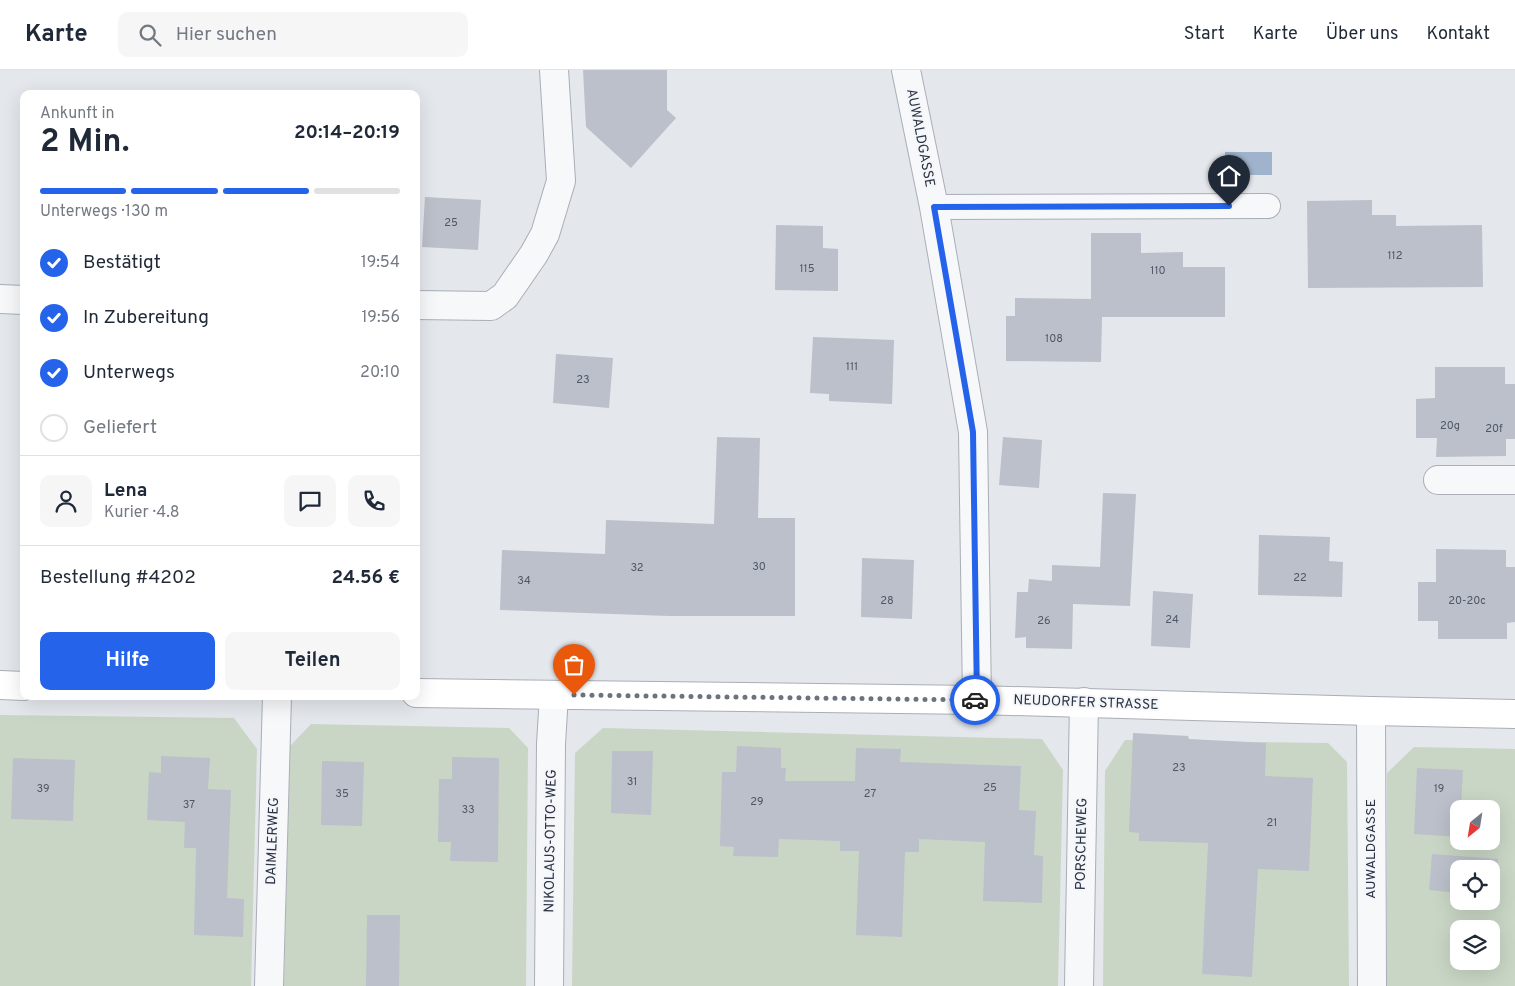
<!DOCTYPE html>
<html lang="de">
<head>
<meta charset="utf-8">
<style>
  :root { --surface:#fff; --page:#f6f6f7; --text:#1f2937; --muted:#747a83; --line:#e0e1e3; --accent:#2563eb }
  body { margin:0; font-family:Overpass,sans-serif; background:var(--page); color:var(--text); height:100vh; display:flex; flex-direction:column; font-size:19px; white-space:nowrap }
  * { box-sizing:border-box; margin:0 }
  p { font-size:16px; color:var(--muted) }
  .icon { flex:none; width:28px; height:28px; fill:none; stroke:currentColor; stroke-width:2; stroke-linecap:round; stroke-linejoin:round }
  .map { position:relative; flex:1; overflow:hidden }
  .details { position:absolute; left:20px; top:20px; width:400px; height:610px; display:flex; flex-direction:column; background:var(--surface); border-radius:10px; box-shadow:0 5px 20px #0002 }
  .details>* { flex:none }
  .needle { width:32px; rotate:210deg }
  .fabs { position:absolute; left:1450px; top:730px; display:grid; gap:10px }
  .fabs a { display:grid; place-items:center; width:50px; height:50px; border-radius:10px; background:var(--surface); box-shadow:0 5px 20px #0002; font-size:25px }
  .pin { position:absolute; display:grid; place-items:center; width:42px; height:42px; color:#fff; margin:-51px -21px; border-radius:50% 50% 50% 0; rotate:-45deg; box-shadow:0 0 5px #0007 }
  .pin .icon { rotate:45deg }
  .courier { position:absolute; display:grid; place-items:center; width:50px; height:50px; margin:-25px; border:4px solid #2563eb; border-radius:50%; background:#fff; color:#222; box-shadow:0 1px 6px #0007 }
  .headline em { font-style:normal; font-weight:700 }
  .headline div { display:flex; flex-direction:column-reverse }
  .headline { display:flex; align-items:center; justify-content:space-between; height:85px; padding:0 20px }
  h1 { font-size:32px; font-weight:700; line-height:38px }
  .bar { display:grid; grid-template-columns:repeat(4,1fr); gap:8px 5px; align-content:center; height:60px; padding:0 20px }
  .bar i { height:6px; border-radius:4px; background:var(--line) }
  .bar .current { background:var(--accent) }
  .bar p { grid-column:span 4 }
  .line { display:flex; align-items:center; gap:12px; padding:0 20px; border-top:1px solid var(--line) }
  .line div { flex:1 }
  .round { display:grid; place-items:center; flex:none; width:52px; height:52px; border-radius:10px; background:var(--page) }
  ol { padding:0 20px; list-style:none }
  li { display:flex; align-items:center; gap:15px; height:55px }
  li p { margin-inline-start:auto }
  li .icon { padding:5px; border-radius:50%; background:var(--accent); color:#fff; stroke-width:4 }
  li:last-child { color:var(--muted) }
  li i { width:28px; height:28px; border:2px solid var(--line); border-radius:50% }
  .button { display:flex; gap:10px; margin-top:auto; padding:10px 20px }
  .button a { flex:1; height:58px; border-radius:10px; background:var(--accent); color:#fff; font-size:20px; font-weight:700; line-height:58px; text-align:center }
  .button a+a { background:var(--page); color:var(--text) }
  header { display:flex; align-items:center; gap:30px; box-sizing:border-box; height:70px; padding:0 25px; background:var(--surface); border-bottom:1px solid var(--line) }
  header strong { font-size:24px }
  nav { display:flex; gap:28px; margin-inline-start:auto; font-size:18px }
  .search { width:350px; height:45px; background:var(--page); display:flex; align-items:center; gap:12px; box-sizing:border-box; padding:0 18px; border-radius:10px; color:var(--muted); font-size:19px }
  .map>svg:first-child { display:block }
  .green { fill:#c9d6c5; fill-rule:evenodd }
  .water { fill:#9fb4cc }
  .building { fill:#bbc0ca }
  .lines { fill:none; stroke-linecap:round; stroke-linejoin:round }
  .lane-casing { stroke:#a9aeb7; stroke-width:26 }
  .street-casing { stroke:#a9aeb7; stroke-width:30 }
  .secondary-casing { stroke:#a9aeb7; stroke-width:30 }
  .lane { stroke:#f7f8fa; stroke-width:24 }
  .street { stroke:#f7f8fa; stroke-width:28 }
  .secondary { stroke:#fff; stroke-width:28 }
  .done { stroke:#6c737f; stroke-width:5; stroke-dasharray:0 9 }
  .route { stroke:#2563eb; stroke-width:6 }
  .labels { text-anchor:middle; dominant-baseline:central; stroke-width:4; stroke-linejoin:round; paint-order:stroke }
  .number-label { font-size:11px; fill:#4f5766 }
  .street-label { font-size:14px; fill:#2b3445; stroke:#f4f6f9 }
</style>
</head>
<body>
<header>
<strong>Karte</strong>
<div class="search"><svg class="icon" aria-label="search" viewBox="0 0 24 24"><circle cx="10" cy="10" r="6"/><path d="M15 15l6 6"/></svg>Hier suchen</div>
<nav><a>Start</a><a>Karte</a><a>Über uns</a><a>Kontakt</a></nav>
</header>
<div class="map">
<svg width="1515" height="916" viewBox="0 0 1515 916">
  <rect width="100%" height="100%" fill="#e4e7ec"/>
  <path class="green" d="M 0,645 L 234,648 L 257,679 L 251,916 L 0,916 Z
    M 311,654 L 509,658 L 528,678 L 526,916 L 284,916 L 290,676 Z
    M 603,658 L 1042,669 L 1063,700 L 1058,916 L 572,916 L 575,683 Z
    M 1125,670 L 1328,673 L 1347,692 L 1349,916 L 1103,916 L 1105,701 Z
    M 1414,677 L 1515,679 L 1515,916 L 1387,916 L 1387,703 ZM 1459,739 L 1491,739 L 1491,771 L 1459,771 ZM 1459,799 L 1491,799 L 1491,831 L 1459,831 ZM 1459,859 L 1491,859 L 1491,891 L 1459,891 Z"/>
  <path class="water" d="M 1225,82 L 1272,82 L 1272,105 L 1225,105 Z"/>
  <path class="building" d="M 583,0 L 667,0 L 667,40 L 676,48 L 631,98 L 586,57 Z
    M 425,127 L 481,130 L 478,180 L 422,177 Z
    M 1372,130 L 1372,145 L 1396,145 L 1396,156 L 1482,155 L 1483,217 L 1308,218 L 1307,131 Z
    M 776,155 L 823,156 L 823,178 L 838,179 L 838,221 L 775,220 Z
    M 1091,163 L 1141,163 L 1141,183 L 1183,182 L 1183,197 L 1225,197 L 1225,247 L 1102,247 L 1101,292 L 1006,291 L 1006,246 L 1015,246 L 1015,228 L 1091,229 Z
    M 813,267 L 894,270 L 892,334 L 829,331 L 829,324 L 810,323 Z
    M 556,284 L 613,288 L 609,338 L 553,333 Z
    M 1435,297 L 1505,297 L 1505,314 L 1515,314 L 1515,369 L 1506,369 L 1506,386 L 1436,387 L 1437,368 L 1416,368 L 1416,329 L 1435,328 Z
    M 717,367 L 760,368 L 758,448 L 795,448 L 795,546 L 669,546 L 500,540 L 502,480 L 605,484 L 606,450 L 714,454 Z
    M 1003,367 L 1042,370 L 1039,418 L 999,415 Z
    M 1103,423 L 1136,424 L 1130,536 L 1073,534 L 1072,579 L 1026,578 L 1026,567 L 1015,568 L 1017,522 L 1028,522 L 1029,509 L 1052,511 L 1052,495 L 1100,497 Z
    M 1259,465 L 1330,467 L 1329,491 L 1343,492 L 1342,527 L 1258,525 Z
    M 1436,479 L 1506,480 L 1506,497 L 1515,497 L 1515,552 L 1507,553 L 1507,569 L 1438,569 L 1438,551 L 1418,551 L 1418,512 L 1436,512 Z
    M 862,488 L 914,490 L 912,549 L 861,547 Z
    M 1153,521 L 1193,524 L 1190,578 L 1151,576 Z
    M 1133,663 L 1188,666 L 1189,669 L 1266,673 L 1265,706 L 1313,708 L 1309,801 L 1258,799 L 1252,907 L 1202,904 L 1208,773 L 1139,771 L 1139,763 L 1129,762 Z
    M 737,676 L 781,678 L 781,698 L 786,698 L 785,711 L 855,711 L 856,678 L 901,679 L 900,692 L 1021,696 L 1019,740 L 1036,741 L 1034,785 L 1043,786 L 1042,833 L 983,831 L 985,772 L 919,769 L 919,782 L 905,782 L 902,867 L 856,865 L 859,781 L 840,781 L 840,771 L 779,769 L 778,787 L 733,786 L 734,777 L 720,776 L 722,702 L 736,702 Z
    M 612,681 L 653,681 L 651,745 L 611,743 Z
    M 161,686 L 210,688 L 208,719 L 231,720 L 227,828 L 244,829 L 243,867 L 194,865 L 196,778 L 184,778 L 185,752 L 147,750 L 149,702 L 161,703 Z
    M 452,687 L 499,688 L 498,792 L 450,791 L 451,772 L 438,772 L 439,709 L 452,709 Z
    M 13,688 L 75,690 L 73,751 L 11,749 Z
    M 322,691 L 364,692 L 362,756 L 321,755 Z
    M 1417,698 L 1463,700 L 1461,739 L 1459,739 L 1459,767 L 1414,764 Z
    M 1432,784 L 1498,789 L 1495,826 L 1491,825 L 1491,799 L 1459,799 L 1459,823 L 1429,820 Z
    M 367,845 L 400,845 L 399,916 L 366,916 Z"/>
  <g class="lines">
    <g class="lane-casing">
      <path id="lane" d="M 934,137 L 1268,136"/>
    </g>
    <g class="street-casing">
      <path id="street" d="M 906,0 L 934,137 L 973,362 L 977,630
        M 0,229 L 24,230
        M 416,235 L 491,236 L 505,226 L 534,184 L 545,164 L 561,111 L 554,0
        M 1438,410 L 1515,410
        M 1371,641 L 1372,916
        M 269,916 L 277,626
        M 549,916 L 551,674 L 554,625
        M 1079,916 L 1084,632"/>
    </g>
    <g class="secondary-casing">
      <path id="secondary" d="M 0,615 L 24,616
        M 416,623 L 977,630 L 1371,641 L 1515,644"/>
    </g>
    <use href="#lane" class="lane"/>
    <use href="#street" class="street"/>
    <use href="#secondary" class="secondary"/>
  </g>
  <g class="lines">
    <path class="done" d="M 574,625 L 975,630"/>
    <path class="route" d="M 975,630 L 977,630 L 973,362 L 934,137 L 1229,136"/>
  </g>
  <g class="labels">
    <g class="number-label">
      <text x="451" y="153">25</text>
      <text x="1395" y="186">112</text>
      <text x="807" y="199">115</text>
      <text x="1158" y="201">110</text>
      <text x="1054" y="269">108</text>
      <text x="852" y="297">111</text>
      <text x="583" y="310">23</text>
      <text x="1450" y="356">20g</text>
      <text x="1494" y="359">20f</text>
      <text x="759" y="497">30</text>
      <text x="637" y="498">32</text>
      <text x="1300" y="508">22</text>
      <text x="524" y="511">34</text>
      <text x="887" y="531">28</text>
      <text x="1467" y="531">20-20c</text>
      <text x="1172" y="550">24</text>
      <text x="1044" y="551">26</text>
      <text x="1179" y="698">23</text>
      <text x="632" y="712">31</text>
      <text x="990" y="718">25</text>
      <text x="43" y="719">39</text>
      <text x="1439" y="719">19</text>
      <text x="342" y="724">35</text>
      <text x="870" y="724">27</text>
      <text x="757" y="732">29</text>
      <text x="189" y="735">37</text>
      <text x="468" y="740">33</text>
      <text x="1272" y="753">21</text>
    </g>
    <g class="street-label">
      <text transform="translate(920 68) rotate(79)">AUWALDGASSE</text>
      <text transform="translate(1086 633) rotate(2)">NEUDORFER STRASSE</text>
      <text transform="translate(273 771) rotate(-88)">DAIMLERWEG</text>
      <text transform="translate(551 771) rotate(-89)">NIKOLAUS-OTTO-WEG</text>
      <text transform="translate(1082 774) rotate(-89)">PORSCHEWEG</text>
      <text transform="translate(1371 779) rotate(-90)">AUWALDGASSE</text>
    </g>
  </g>
</svg>
<div class="fabs">
<a><svg class="needle" viewBox="-14 -14 28 28"><path d="M0-13l5 13h-10z" fill="#e53935"/><path d="M0 13l5-13h-10z" fill="#747a83"/></svg></a>
<a><svg class="icon" aria-label="locate" viewBox="0 0 24 24"><circle cx="12" cy="12" r="6"/><path d="M12 2v4M12 18v4M2 12h4M18 12h4"/></svg></a>
<a><svg class="icon" aria-label="layers" viewBox="0 0 24 24"><path d="M12 4l9 5-9 5-9-5zM3 14l9 5 9-5"/></svg></a>
</div>
<div class="pin" style="left:574px;top:625px;background:#ea580c"><svg class="icon" aria-label="bag" viewBox="0 0 24 24"><path d="M5 8h14l-1 12H6zM9 8a3 3 0 0 1 6 0"/></svg></div>
<div class="pin" style="left:1229px;top:136px;background:#1f2937"><svg class="icon" aria-label="home" viewBox="0 0 24 24"><path d="M3 11l9-7 9 7M6 9v11h12V9"/></svg></div>
<div class="courier" style="left:975px;top:630px"><svg class="icon" aria-label="car" viewBox="0 0 24 24"><path d="M5 17H2v-5l4-1 3-4h7l3 4 3 1v5h-3M9 17h6M6 11h13"/><circle cx="7" cy="17" r="2"/><circle cx="17" cy="17" r="2"/></svg></div>
<section class="details">
<div class="headline"><div><h1>2 Min.</h1><p>Ankunft in</p></div><em>20:14–20:19</em></div>
<div class="bar"><i class="current"></i><i class="current"></i><i class="current"></i><i></i><p>Unterwegs · 130 m</p></div>
<ol>
<li><svg class="icon" aria-label="check" viewBox="0 0 24 24"><path d="M5 12l5 5 9-10"/></svg>Bestätigt<p>19:54</p></li>
<li><svg class="icon" aria-label="check" viewBox="0 0 24 24"><path d="M5 12l5 5 9-10"/></svg>In Zubereitung<p>19:56</p></li>
<li><svg class="icon" aria-label="check" viewBox="0 0 24 24"><path d="M5 12l5 5 9-10"/></svg>Unterwegs<p>20:10</p></li>
<li><i></i>Geliefert</li>
</ol>
<div class="line" style="height:90px"><a class="round"><svg class="icon" aria-label="person" viewBox="0 0 24 24"><circle cx="12" cy="8" r="4"/><path d="M4 21q1-7 8-7t8 7"/></svg></a><div><b>Lena</b><p>Kurier · 4.8</p></div><a class="round"><svg class="icon" aria-label="chat" viewBox="0 0 24 24"><path d="M4 5h16v11H9l-5 4z"/></svg></a><a class="round"><svg class="icon" aria-label="phone" viewBox="0 0 24 24"><path d="M5 4h4l2 5-3 2q2 4 5 5l2-3 5 2v4C11 20 4 13 5 4z"/></svg></a></div>
<div class="line" style="height:65px"><div>Bestellung #4202</div><b>24.56 €</b></div>
<div class="button"><a>Hilfe</a><a>Teilen</a></div>
</section>
</div>
</body>
</html>
